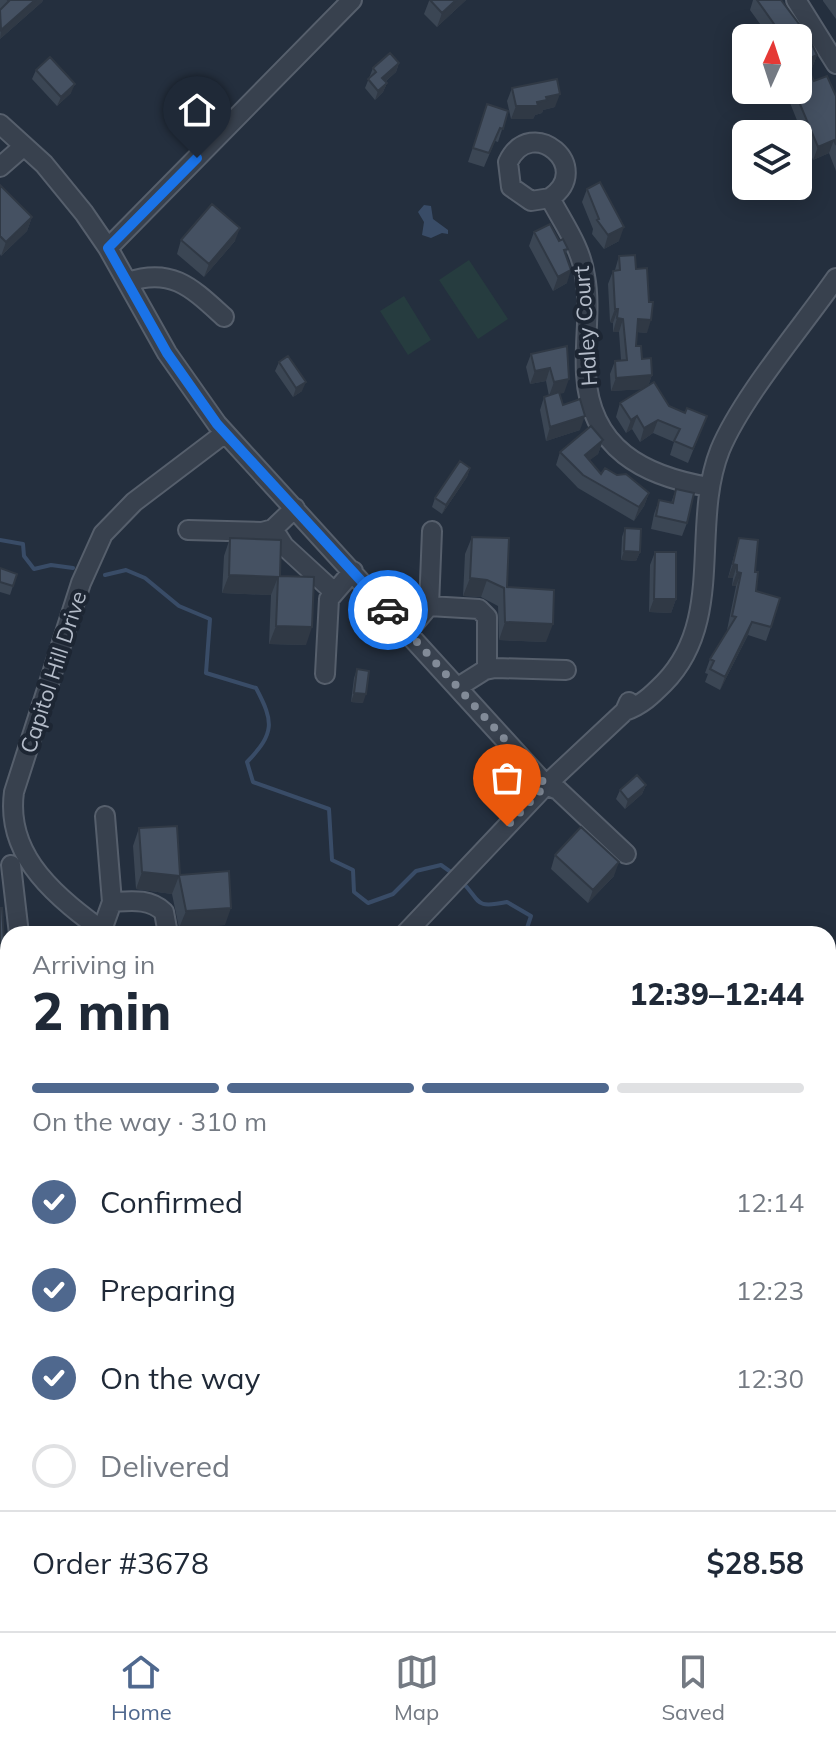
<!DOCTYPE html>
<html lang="en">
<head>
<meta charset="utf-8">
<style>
  :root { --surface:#fff; --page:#f6f6f7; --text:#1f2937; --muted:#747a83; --line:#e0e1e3; --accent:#4f688e }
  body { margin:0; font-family:Mulish,sans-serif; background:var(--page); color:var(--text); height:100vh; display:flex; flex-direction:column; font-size:30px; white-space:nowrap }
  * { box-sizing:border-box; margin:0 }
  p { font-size:26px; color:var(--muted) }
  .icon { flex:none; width:44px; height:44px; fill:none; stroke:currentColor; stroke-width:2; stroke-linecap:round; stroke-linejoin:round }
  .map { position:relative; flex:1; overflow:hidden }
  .side { position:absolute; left:0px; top:926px; width:836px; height:706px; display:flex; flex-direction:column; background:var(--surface); border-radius:24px 24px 0 0; box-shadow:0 4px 20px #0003 }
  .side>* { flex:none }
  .needle { width:52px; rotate:3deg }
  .controls { position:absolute; left:732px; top:24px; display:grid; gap:16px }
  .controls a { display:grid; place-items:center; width:80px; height:80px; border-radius:12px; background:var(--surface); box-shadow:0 4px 20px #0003; font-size:40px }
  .pin { position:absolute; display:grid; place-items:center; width:68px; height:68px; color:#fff; margin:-82px -34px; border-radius:50% 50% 50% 0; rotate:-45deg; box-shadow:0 0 8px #0007 }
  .pin .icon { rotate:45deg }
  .courier { position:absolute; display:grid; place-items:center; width:80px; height:80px; margin:-40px; border:6px solid #1a73e8; border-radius:50%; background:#fff; color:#222; box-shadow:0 2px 10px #0007 }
  .headline em { font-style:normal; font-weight:800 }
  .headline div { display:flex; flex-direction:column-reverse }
  .headline { display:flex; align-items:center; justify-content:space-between; height:136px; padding:0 32px }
  h1 { font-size:52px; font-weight:800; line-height:60px }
  .bar { display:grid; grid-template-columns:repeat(4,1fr); gap:12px 8px; align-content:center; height:96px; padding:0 32px }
  .bar i { height:10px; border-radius:6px; background:var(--line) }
  .bar .current { background:var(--accent) }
  .bar p { grid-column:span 4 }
  .line { display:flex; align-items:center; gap:20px; padding:0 32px; border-top:2px solid var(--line) }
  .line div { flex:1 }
  ol { padding:0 32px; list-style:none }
  li { display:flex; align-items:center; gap:24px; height:88px }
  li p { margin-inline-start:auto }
  li .icon { padding:8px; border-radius:50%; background:var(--accent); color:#fff; stroke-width:4 }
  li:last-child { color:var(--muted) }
  li i { width:44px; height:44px; border:4px solid var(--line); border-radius:50% }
  .tabs { display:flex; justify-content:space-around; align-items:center; height:112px; border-top:2px solid var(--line); background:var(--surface); font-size:22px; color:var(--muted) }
  .tabs a { display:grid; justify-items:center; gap:4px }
  .tabs .current { color:var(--accent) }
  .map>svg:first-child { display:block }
  .green { fill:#263c3f }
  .water { fill:#394c67 }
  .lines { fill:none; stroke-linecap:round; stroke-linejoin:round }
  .stream { stroke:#394c67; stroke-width:4 }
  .minor-casing { stroke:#565f6c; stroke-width:22 }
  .minor { stroke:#38414e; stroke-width:18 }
  .wall { fill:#3b4654 }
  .shaded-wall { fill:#303945 }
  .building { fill:#455162; stroke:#303945; stroke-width:2 }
  .done { stroke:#828b98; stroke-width:8; stroke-dasharray:0 14.4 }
  .route { stroke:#1a73e8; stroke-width:10 }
  .labels { text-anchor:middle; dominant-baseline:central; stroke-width:8; stroke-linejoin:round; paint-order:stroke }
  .street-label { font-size:22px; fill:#b4bcc9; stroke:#1d2633 }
</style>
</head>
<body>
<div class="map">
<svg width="836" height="1631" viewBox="0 0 836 1631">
  <rect width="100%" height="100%" fill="#242f3e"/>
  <path class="green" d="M 469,260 L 508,319 L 478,339 L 439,280 Z
    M 404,296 L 431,340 L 408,355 L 380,311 Z
    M 829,1061 L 836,1063 L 836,1631 L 759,1631 L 758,1624 L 828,1624 Z"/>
  <path class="water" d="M 424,205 L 431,206 L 433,219 L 448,230 L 448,234 L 442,233 L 431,238 L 422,235 L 424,222 L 418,212 Z"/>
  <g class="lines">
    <path class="stream" d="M 0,540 L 23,544 L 24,556 L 34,569 L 51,565 L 73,568
      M 105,575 L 126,570 L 145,578 L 179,606 L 210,619 L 206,673 L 256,688 C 274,722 275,733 247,762 L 253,782 L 329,809 L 332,860 L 353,870 L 354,892 L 368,903 L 393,894 L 416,871 L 441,865 L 455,875
      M 461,881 C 482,901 472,909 507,902 L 531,916 L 525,934"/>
    <g class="minor-casing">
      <path id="minor" d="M 796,0 L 836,64
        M 0,124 L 44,164 L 84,213 L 108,248 L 167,353 L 217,424 L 546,785 L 558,790 L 626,854
        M 0,167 L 24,146
        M 550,198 L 531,201 L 511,187 L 508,162 C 532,113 595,168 550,198 C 563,223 581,247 585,276 C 591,308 584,341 586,374 C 590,449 644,476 709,487
        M 108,248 L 352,0
        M 128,282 C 172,267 192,288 224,317
        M 273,529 L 284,546 L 333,591
        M 188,530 L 262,532 L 273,529 L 295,508
        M 429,606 L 432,531
        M 408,631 L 429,606 L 479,609 L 487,617 L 487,669
        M 325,674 L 329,599 L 353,571
        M 458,687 L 485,670 L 495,668 L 566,670
        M 625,711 C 642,705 652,695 664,683 C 726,620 690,526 720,450 C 742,397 802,327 836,278
        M 11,865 L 19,934
        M 112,902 C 131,901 149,898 164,912 L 168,934
        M 102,930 L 112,902 L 105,816
        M 107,934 C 59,899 5,858 14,792 L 81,583 L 103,534 L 134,502 L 225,433
        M 405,934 L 546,785 L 625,711 L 629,702
        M 0,1240 L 8,1242
        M 579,1624 L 580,1631
        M 153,1631 L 256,1624"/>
    </g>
    <use href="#minor" class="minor"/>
  </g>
  <path class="wall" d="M 0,0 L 43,0 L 42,2 L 0,39 Z
    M 466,0 L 437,27 L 424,14 L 429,1 Z
    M 753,0 L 781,0 L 817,55 L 812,68 L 809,70 L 814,81 L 836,96 L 836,171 L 829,153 L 813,160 L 790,103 L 792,97 L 789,90 L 798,90 L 798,38 L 770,38 L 750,10 Z
    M 823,0 L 836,0 L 836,19 L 823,1 Z
    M 399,63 L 396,72 L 385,82 L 387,83 L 383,92 L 375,100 L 365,88 L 373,68 Z
    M 36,70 L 71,93 L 57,106 L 32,79 Z
    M 512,88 L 555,107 L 543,110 L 542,113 L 535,115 L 533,119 L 511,119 L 507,101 Z
    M 508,111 L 498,142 L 495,141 L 484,167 L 468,162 L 483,117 Z
    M 0,185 L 32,217 L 27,231 L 1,256 L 0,254 Z
    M 587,189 L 619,241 L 604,249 L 592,234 L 593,229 L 582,202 Z
    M 534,232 L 559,241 L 568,249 L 566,254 L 567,283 L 553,291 L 529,246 Z
    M 181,240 L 235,241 L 204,277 L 177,254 Z
    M 619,256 L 636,269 L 647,333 L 637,332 L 636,346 L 642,359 L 652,375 L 648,386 L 669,406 L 685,413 L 707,416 L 688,463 L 670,455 L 674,442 L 653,433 L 640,442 L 632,429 L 626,433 L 616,417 L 620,403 L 643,389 L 611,391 L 610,374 L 615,361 L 621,360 L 619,332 L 613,332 L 613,323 L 610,322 L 608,284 L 613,271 L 615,270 Z
    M 567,346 L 564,393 L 559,393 L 563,405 L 580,430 L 546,441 L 540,410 L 544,397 L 549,396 L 546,381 L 530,384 L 526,367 L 531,354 Z
    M 279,362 L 302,391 L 293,397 L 275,371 Z
    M 603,440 L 598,454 L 589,460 L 601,474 L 617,475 L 649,493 L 644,506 L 634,521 L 578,488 L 556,465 L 560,452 Z
    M 470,468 L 467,477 L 442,514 L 432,507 L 435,498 Z
    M 676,489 L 687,523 L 682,536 L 651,529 L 654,514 L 659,500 L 671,503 Z
    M 625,528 L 640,552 L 636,561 L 621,560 L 622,537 Z
    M 472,537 L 507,587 L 546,642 L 499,640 L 498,606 L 481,597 L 463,596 L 465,554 Z
    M 230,538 L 280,576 L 306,645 L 269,644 L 271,595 L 222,593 L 224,556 Z
    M 739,538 L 755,572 L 756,591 L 771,627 L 766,641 L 748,635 L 720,690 L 705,682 L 708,674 L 705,673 L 710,659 L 729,630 L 727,630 L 736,586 L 732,586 L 733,578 L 728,578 L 735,552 Z
    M 655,552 L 676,599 L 671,613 L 649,612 L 650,565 Z
    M 0,568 L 17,574 L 10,595 L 0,592 Z
    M 357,669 L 363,703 L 351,702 L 354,678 Z
    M 646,785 L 642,794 L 625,809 L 616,799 L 620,790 Z
    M 139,828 L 225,925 L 179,928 L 172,894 L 136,889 L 133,846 Z
    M 555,855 L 614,876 L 588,903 L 551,869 Z
    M 0,1134 L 8,1136 L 8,1168 L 0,1166 Z
    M 626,1624 L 658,1624 L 656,1630 L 651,1631 L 633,1631 L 633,1629 L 626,1629 Z"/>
  <path class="shaded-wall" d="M 35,0 L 43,0 L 42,2 L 0,39 L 1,30 Z
    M 456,0 L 466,0 L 437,27 L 442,13 Z
    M 817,55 L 812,68 L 800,74 L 804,61 Z
    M 399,63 L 396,72 L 379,87 L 382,78 Z
    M 387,83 L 383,92 L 375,100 L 378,91 Z
    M 75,84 L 71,93 L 57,106 L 61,97 Z
    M 560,94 L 555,107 L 543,110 L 542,113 L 535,115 L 533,119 L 511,119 L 516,106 L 537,102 L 546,97 Z
    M 834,140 L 829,153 L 813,160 L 818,147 Z
    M 32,217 L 27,231 L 1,256 L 6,242 Z
    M 624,227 L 619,241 L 604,249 L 608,235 Z
    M 240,228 L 235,241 L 204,277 L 209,264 Z
    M 571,270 L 567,283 L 553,291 L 558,277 Z
    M 615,309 L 618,309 L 613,323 L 610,322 Z
    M 617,318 L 623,319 L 619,332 L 613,332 Z
    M 638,319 L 651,320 L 647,333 L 634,332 Z
    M 550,368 L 546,381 L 530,384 L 535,371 Z
    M 652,375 L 647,389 L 611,391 L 616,378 Z
    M 569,379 L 564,393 L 549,396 L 554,382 Z
    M 306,382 L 302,391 L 293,397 L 296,388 Z
    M 585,416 L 580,430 L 546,441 L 550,427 Z
    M 637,416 L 632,429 L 626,433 L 631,420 Z
    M 658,420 L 653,433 L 640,442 L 644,428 Z
    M 603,440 L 598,454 L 580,468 L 585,455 Z
    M 470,468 L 467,477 L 442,514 L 446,505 Z
    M 649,493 L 644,506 L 634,521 L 639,507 Z
    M 624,551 L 640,552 L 636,561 L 621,560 Z
    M 733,564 L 737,565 L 733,578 L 728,578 Z
    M 737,572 L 741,573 L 736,586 L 732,586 Z
    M 229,575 L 278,577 L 271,595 L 222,593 Z
    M 470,578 L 487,580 L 481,597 L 463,596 Z
    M 654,599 L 676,599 L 671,613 L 649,612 Z
    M 505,622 L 553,624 L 546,642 L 499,640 Z
    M 752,622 L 748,635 L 720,690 L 725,677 Z
    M 276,626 L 312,627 L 306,645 L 269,644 Z
    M 354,693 L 366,694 L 363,703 L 351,702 Z
    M 646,785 L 642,794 L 625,809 L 628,800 Z
    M 619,862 L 614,876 L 588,903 L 593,890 Z
    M 142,872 L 179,876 L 172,894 L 136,889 Z
    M 231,908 L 225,925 L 179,928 L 186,911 Z
    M 0,958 L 5,958 L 0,972 Z
    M 628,1624 L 635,1624 L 633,1629 L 626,1629 Z
    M 658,1624 L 656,1630 L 636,1631 L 638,1625 Z"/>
  <path class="building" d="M 8,0 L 35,0 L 1,30 L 0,10 L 9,1 Z
    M 430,0 L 456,0 L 442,13 Z
    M 757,0 L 781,0 L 808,36 L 817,55 L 804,61 L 814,81 L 827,76 L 836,96 L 836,145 L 834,140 L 818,147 L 794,90 L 798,90 L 799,88 L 798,85 L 798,38 L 784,38 Z
    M 390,53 L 399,63 L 382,78 L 387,83 L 378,91 L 368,79 L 376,72 L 373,68 Z
    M 50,57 L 75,84 L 61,97 L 36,70 Z
    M 557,79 L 560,94 L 546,97 L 547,100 L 537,102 L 538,106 L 516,106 L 512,88 Z
    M 487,104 L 508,111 L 503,129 L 500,128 L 489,153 L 473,148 Z
    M 600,182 L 624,227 L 608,235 L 597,220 L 599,219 L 587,189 Z
    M 0,185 L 32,217 L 6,242 L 0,236 Z
    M 212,204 L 240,228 L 209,264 L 181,240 Z
    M 550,224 L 559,241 L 563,239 L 568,249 L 564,250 L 571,270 L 558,277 L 534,232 Z
    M 635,255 L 636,269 L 647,268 L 649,302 L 653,302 L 651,320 L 638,319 L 636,346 L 641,346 L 642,359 L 651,358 L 652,375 L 616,378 L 615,361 L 627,360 L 623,319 L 617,318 L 618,309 L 615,309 L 613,271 L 620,270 L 619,256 Z
    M 567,346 L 569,379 L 554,382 L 550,368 L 535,371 L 531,354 Z
    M 288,356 L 306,382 L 296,388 L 279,362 Z
    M 654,382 L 669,406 L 685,413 L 687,408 L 707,416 L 693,449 L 674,441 L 680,429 L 658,420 L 644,428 L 637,416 L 631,420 L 620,403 Z
    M 559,392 L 563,405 L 580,399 L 585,416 L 550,427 L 544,397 Z
    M 591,426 L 603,440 L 585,455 L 601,474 L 605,468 L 617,475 L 626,474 L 649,493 L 639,507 L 583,475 L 560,452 Z
    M 460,461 L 470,468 L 446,505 L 435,498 Z
    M 676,489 L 694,493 L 687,523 L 656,516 L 659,500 L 673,503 Z
    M 625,528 L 641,529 L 640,552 L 624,551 Z
    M 472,537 L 509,538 L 507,587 L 554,590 L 553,624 L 505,622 L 504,588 L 487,580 L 470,578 Z
    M 230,538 L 281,540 L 280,576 L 314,577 L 312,627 L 276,626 L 278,577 L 229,575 Z
    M 739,538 L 758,540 L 755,572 L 758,572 L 756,591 L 780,598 L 771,627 L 752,622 L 725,677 L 710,669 L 714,661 L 710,659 L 736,617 L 732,616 L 741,573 L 737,572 L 737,565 L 733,564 Z
    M 655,552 L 676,552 L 676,599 L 654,599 Z
    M 0,568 L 17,574 L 13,586 L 0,582 Z
    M 357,669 L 369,671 L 366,694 L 354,693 Z
    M 637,775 L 646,785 L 628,800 L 620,790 Z
    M 177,826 L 180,875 L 229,871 L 231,908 L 186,911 L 179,876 L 142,872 L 139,828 Z
    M 581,827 L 619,862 L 593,890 L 555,855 Z
    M 0,908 L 2,908 L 5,958 L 0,958 Z
    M 0,1134 L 8,1136 L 8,1153 L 0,1151 Z
    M 319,1624 L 336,1624 L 337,1631 L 318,1631 Z"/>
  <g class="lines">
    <path class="done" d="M 388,610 L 546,785 L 507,826"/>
    <path class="route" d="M 197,158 L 108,248 L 167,353 L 217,424 L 388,610"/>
  </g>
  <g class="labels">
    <g class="street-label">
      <text transform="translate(585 326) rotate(-94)">Haley Court</text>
      <text transform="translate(53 672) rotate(-72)">Capitol Hill Drive</text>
    </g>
  </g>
</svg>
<div class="controls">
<a><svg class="needle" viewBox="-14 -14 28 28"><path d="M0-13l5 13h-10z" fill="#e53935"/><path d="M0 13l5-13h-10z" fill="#747a83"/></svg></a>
<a><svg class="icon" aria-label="layers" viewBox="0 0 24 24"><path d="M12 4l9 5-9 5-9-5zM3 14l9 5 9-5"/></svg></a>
</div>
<div class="pin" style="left:507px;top:826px;background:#ea580c"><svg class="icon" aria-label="bag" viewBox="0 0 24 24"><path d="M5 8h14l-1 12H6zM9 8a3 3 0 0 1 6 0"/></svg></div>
<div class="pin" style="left:197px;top:158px;background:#1f2937"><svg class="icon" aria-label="home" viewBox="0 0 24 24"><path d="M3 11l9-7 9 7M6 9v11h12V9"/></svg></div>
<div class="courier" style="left:388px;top:610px"><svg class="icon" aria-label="car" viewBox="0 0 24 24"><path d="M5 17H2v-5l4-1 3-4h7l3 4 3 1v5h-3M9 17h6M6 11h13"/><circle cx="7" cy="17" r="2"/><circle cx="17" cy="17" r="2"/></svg></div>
<section class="side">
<div class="headline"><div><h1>2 min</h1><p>Arriving in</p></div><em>12:39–12:44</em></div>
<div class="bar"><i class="current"></i><i class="current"></i><i class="current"></i><i></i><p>On the way · 310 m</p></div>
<ol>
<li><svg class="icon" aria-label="check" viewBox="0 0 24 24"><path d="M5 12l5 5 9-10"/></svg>Confirmed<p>12:14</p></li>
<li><svg class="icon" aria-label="check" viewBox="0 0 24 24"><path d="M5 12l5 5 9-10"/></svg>Preparing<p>12:23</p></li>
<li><svg class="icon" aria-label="check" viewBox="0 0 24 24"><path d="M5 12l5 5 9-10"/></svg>On the way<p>12:30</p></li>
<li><i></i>Delivered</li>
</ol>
<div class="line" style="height:104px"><div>Order #3678</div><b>$28.58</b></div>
</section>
</div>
<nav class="tabs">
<a class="current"><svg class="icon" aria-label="home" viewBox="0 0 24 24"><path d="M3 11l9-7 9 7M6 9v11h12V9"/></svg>Home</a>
<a><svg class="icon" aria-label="map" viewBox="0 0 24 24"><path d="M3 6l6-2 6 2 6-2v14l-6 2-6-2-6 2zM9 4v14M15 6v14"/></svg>Map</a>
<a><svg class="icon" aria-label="saved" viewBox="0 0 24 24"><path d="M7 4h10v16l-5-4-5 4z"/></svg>Saved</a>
</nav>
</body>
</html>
